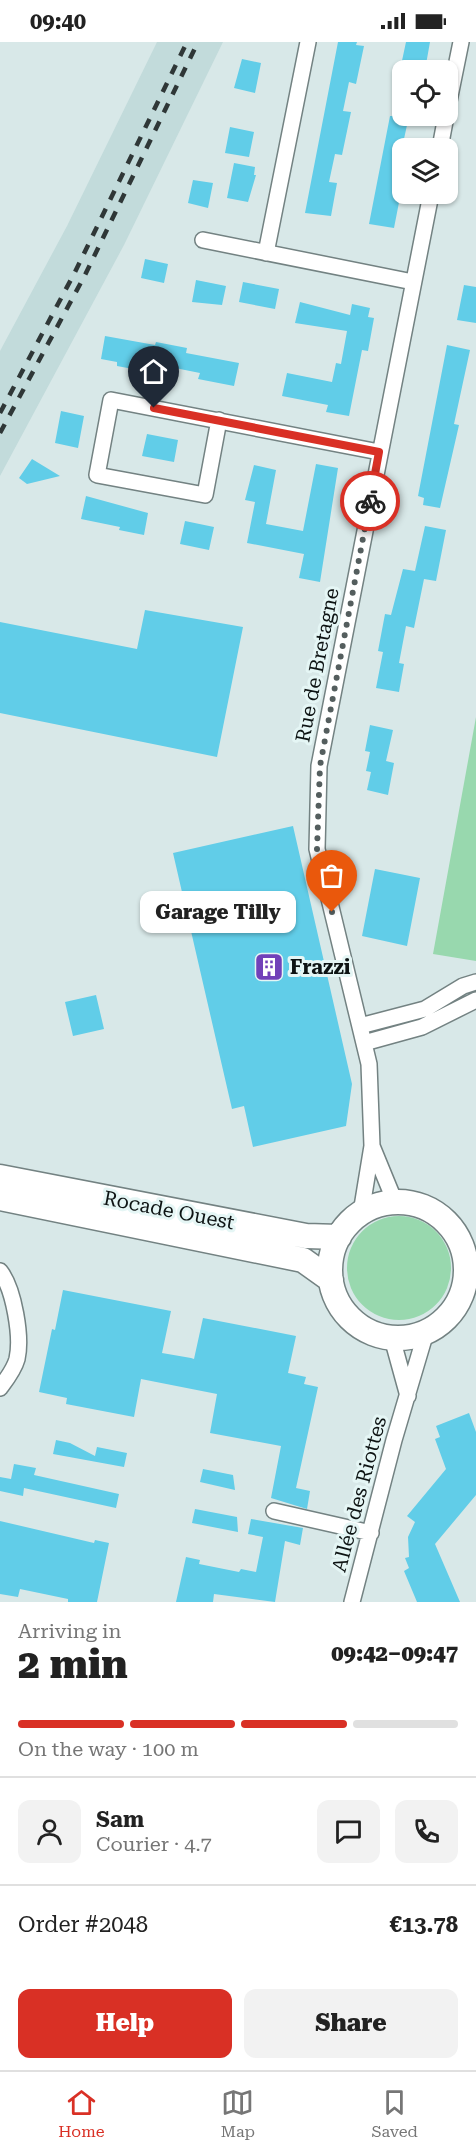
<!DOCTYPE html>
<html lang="en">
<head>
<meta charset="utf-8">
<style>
  :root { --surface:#fff; --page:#f2f2f2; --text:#222; --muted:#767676; --line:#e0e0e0; --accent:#d93025 }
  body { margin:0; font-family:"Roboto Serif",serif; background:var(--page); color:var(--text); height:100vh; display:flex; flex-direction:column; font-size:22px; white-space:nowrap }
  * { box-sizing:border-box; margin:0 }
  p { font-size:20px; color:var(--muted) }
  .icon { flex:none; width:33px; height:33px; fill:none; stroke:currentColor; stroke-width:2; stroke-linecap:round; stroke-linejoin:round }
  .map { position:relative; height:1560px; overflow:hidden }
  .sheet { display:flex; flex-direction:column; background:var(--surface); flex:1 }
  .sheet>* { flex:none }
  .buttons { position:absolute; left:392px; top:18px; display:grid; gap:12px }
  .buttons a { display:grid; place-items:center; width:66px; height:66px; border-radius:12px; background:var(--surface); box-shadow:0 2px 4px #0004; font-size:30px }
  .pin { position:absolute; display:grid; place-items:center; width:51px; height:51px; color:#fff; margin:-62px -26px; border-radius:50% 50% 50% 0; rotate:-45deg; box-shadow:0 0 6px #0007 }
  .pin .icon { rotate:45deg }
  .courier { position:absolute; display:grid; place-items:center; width:60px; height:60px; margin:-30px; border:4px solid #d93025; border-radius:50%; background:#fff; color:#222; box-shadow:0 2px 8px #0007 }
  .bubble { position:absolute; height:42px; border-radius:12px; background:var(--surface); box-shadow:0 2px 4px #0004; font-size:20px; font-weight:800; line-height:42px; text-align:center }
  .summary em { font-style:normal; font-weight:800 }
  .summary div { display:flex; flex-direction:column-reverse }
  .summary { display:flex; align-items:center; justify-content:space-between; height:102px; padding:0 18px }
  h1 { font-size:39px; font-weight:800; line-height:45px }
  .bar { display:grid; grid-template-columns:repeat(4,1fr); gap:9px 6px; align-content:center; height:72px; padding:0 18px }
  .bar i { height:8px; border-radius:4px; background:var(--line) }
  .bar .on { background:var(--accent) }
  .bar p { grid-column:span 4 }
  .line { display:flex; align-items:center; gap:15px; padding:0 18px; border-top:2px solid var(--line) }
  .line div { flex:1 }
  .round { display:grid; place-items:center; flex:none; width:63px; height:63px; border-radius:12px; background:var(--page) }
  .action { display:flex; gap:12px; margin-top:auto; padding:12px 18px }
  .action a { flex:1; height:69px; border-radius:12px; background:var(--accent); color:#fff; font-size:24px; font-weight:800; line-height:69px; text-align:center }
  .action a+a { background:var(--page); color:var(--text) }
  .status { display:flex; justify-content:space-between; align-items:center; height:42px; padding:0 30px; background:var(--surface); direction:ltr }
  .status svg { height:16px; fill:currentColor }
  .tabs { display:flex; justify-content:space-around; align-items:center; height:84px; border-top:2px solid var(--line); background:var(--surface); font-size:16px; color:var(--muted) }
  .tabs a { display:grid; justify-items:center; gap:3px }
  .tabs .on { color:var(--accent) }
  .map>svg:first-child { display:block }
  .built { fill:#c2dbdb }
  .green { fill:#98d8ae }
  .building { fill:#61cde8 }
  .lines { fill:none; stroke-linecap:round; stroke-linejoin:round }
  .street-casing { stroke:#738282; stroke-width:18 }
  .primary-casing { stroke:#738282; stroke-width:27 }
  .street { stroke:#fff; stroke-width:15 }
  .primary { stroke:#fff; stroke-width:24 }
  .rail { stroke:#2f3737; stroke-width:4.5; stroke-dasharray:10 10; stroke-linecap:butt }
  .done { stroke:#545e5e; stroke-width:6; stroke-dasharray:0 10.8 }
  .route { stroke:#d93025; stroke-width:8 }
  .labels { text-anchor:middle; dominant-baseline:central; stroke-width:6; stroke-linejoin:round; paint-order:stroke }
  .street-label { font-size:20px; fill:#0d1313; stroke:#e5f6f5 }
  .poi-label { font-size:20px; font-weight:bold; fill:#0d1313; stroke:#e5f6f5; text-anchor:start }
</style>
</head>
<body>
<div class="status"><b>09:40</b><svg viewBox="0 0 49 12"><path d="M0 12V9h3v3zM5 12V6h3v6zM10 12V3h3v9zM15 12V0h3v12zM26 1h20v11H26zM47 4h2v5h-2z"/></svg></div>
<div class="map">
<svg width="476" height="1560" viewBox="0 0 476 1560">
  <rect width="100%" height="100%" fill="#d8e8e8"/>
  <path class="built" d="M 157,0 L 223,0 L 124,203 L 0,434 L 0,309 L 67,184 Z"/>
  <path class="green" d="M 476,675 L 476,919 L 433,912 Z
    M347 1226a52 52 0 1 1 104 0a52 52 0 1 1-104 0Z"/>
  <path class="building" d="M 338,0 L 357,0 L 356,3 L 364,4 L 356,42 L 349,40 L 343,69 L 351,70 L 342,113 L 335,112 L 329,140 L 337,141 L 331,174 L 305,171 Z
    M 406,0 L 430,0 L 425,28 L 400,28 Z
    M 242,17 L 261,21 L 255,51 L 234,46 Z
    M 390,74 L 409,74 L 402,106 L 402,145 L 394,186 L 369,182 Z
    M 230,85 L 254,90 L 249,115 L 225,111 Z
    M 234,121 L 255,125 L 254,133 L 256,133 L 248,160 L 227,156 Z
    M 193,138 L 213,141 L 208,166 L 188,161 Z
    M 145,217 L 168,222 L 164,241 L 141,236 Z
    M 196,238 L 226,244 L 222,263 L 192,260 Z
    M 243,240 L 279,247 L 275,267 L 239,260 Z
    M 464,243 L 476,245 L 476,281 L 457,278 Z
    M 300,260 L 350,273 L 352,262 L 370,266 L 368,275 L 374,276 L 368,309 L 362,308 L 349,374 L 326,370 L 328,363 L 282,354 L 287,331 L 332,340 L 336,321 L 341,322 L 347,289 L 295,281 Z
    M 105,294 L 155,303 L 156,300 L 187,306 L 186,311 L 239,321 L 234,344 L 198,337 L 200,331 L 135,318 L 133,327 L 117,324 L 117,320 L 101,317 Z
    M 447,303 L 470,308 L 454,382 L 459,383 L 440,466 L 423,463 L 424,456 L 418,454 Z
    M 61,369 L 84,374 L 78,406 L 55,401 Z
    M 147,392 L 178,398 L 174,420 L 142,414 Z
    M 32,417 L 60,434 L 27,442 L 19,436 Z
    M 316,422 L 338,426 L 320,540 L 299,536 L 304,512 L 247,501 L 255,460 L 245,458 L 254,423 L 276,428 L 266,482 L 303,489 Z
    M 86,454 L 148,471 L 144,493 L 119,488 L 120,485 L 81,477 Z
    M 185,479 L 214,485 L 209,508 L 180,502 Z
    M 425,484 L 446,488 L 436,539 L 424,537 L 414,586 L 406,584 L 399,621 L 404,622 L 399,650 L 376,646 L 383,610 L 378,609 L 385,572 L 391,573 L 403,527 L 415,529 Z
    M 145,568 L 243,585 L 217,715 L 0,671 L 0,580 L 137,607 Z
    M 370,683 L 393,688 L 386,719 L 394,721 L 388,753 L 367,748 L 371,730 L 366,729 L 370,710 L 365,709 Z
    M 293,784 L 352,1042 L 346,1084 L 253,1105 L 244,1064 L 232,1067 L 173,811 Z
    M 375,827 L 420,836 L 407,904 L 362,894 Z
    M 96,953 L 104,987 L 73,994 L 65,960 Z
    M 63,1248 L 171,1269 L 162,1311 L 191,1316 L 194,1317 L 203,1276 L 296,1294 L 288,1331 L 306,1335 L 304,1342 L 318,1345 L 296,1446 L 310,1449 L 307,1467 L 271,1456 L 281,1404 L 210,1391 L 217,1352 L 141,1337 L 134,1375 L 66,1362 L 67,1356 L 39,1350 L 52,1287 L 55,1288 Z
    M 469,1371 L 476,1390 L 476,1453 L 435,1502 L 460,1560 L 417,1560 L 404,1529 L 409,1526 L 405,1516 L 409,1515 L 408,1495 L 415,1480 L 407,1474 L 446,1427 L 435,1397 L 440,1395 L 436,1384 Z
    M 56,1398 L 70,1401 L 95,1414 L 97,1405 L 127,1411 L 124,1425 L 53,1412 Z
    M 14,1422 L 36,1426 L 34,1433 L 119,1452 L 116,1466 L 24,1446 L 23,1454 L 0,1449 L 0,1435 L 11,1437 Z
    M 203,1427 L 233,1433 L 235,1448 L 200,1440 Z
    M 195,1467 L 237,1475 L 238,1490 L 192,1481 Z
    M 251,1477 L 303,1486 L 300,1503 L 285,1499 L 275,1560 L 214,1552 L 213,1560 L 176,1560 L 186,1515 L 200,1518 L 199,1522 L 239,1530 L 241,1527 L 256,1530 L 263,1495 L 248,1492 Z
    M 0,1479 L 94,1501 L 95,1498 L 109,1501 L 97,1560 L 68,1560 L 68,1557 L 20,1547 L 18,1555 L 0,1552 Z"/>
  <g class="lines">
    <g class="street-casing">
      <path id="street" d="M 447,69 L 461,0
        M 440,106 L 446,74
        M 203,198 L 413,240
        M 266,211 L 308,0
        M 219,378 L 205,453 L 97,433 L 111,358 L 379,410
        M 360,984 L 425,967 L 463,944 L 476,940
        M 364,1001 L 422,985 L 476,958
        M 372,1104 L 395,1160
        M 361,1171 L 372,1104 L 369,1022 L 317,807 L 319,724 L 431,152
        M 0,1229 C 14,1247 22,1295 17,1317 C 14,1328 6,1338 0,1346
        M 392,1296 L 408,1354
        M 274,1469 L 371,1491
        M 352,1560 L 394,1398 L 426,1290"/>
    </g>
    <g class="primary-casing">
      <path id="primary" d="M 0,1135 L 306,1194 L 339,1195
        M 0,1156 L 303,1218 L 331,1238
        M330 1228a68 68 0 1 1 136 0a68 68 0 1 1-136 0Z"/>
    </g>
    <use href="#street" class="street"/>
    <use href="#primary" class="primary"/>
    <path class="rail" d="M 0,371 L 75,230 L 187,0
      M 0,391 L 85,233 L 198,0"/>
  </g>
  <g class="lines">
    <path class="done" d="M 332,870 L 317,807 L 320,724 L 370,459"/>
    <path class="route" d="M 154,366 L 379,410 L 370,459"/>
  </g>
  <defs>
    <g id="building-square" transform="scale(1.5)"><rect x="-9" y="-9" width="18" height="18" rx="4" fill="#7141b9" stroke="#e5f6f5"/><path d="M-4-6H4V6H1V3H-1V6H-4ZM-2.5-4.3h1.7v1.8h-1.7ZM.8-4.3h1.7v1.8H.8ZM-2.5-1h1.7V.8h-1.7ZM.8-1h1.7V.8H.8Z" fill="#fff"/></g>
  </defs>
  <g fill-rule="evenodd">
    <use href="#building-square" x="269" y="925"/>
  </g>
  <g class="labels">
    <g class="street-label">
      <text transform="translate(317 623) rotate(-79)">Rue de Bretagne</text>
      <text transform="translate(169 1168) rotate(11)">Rocade Ouest</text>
      <text transform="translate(359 1452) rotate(-75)">Allée des Riottes</text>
    </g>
    <g class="poi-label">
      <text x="290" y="925">Frazzi</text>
    </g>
  </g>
</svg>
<div class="buttons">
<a><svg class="icon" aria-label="locate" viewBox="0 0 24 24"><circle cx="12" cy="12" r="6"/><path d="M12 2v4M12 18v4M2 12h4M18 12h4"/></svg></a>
<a><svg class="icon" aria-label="layers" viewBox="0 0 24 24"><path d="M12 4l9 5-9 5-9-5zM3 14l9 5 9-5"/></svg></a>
</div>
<div class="pin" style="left:332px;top:870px;background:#ea580c"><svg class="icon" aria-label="bag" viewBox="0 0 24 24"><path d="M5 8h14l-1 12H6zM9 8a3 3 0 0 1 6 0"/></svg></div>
<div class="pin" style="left:154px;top:366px;background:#1f2937"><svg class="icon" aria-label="home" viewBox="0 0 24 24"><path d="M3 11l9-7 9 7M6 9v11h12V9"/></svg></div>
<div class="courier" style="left:370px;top:459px"><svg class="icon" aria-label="bike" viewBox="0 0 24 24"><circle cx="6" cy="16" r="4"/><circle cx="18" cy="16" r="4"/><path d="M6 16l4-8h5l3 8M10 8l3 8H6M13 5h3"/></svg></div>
<div class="bubble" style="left:140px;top:849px;width:156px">Garage Tilly</div>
</div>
<section class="sheet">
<div class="summary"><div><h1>2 min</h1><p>Arriving in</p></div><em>09:42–09:47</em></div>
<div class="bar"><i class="on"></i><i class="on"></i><i class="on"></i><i></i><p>On the way · 100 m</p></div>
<div class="line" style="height:108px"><a class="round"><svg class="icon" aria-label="person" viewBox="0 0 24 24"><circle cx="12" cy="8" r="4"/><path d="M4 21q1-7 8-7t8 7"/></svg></a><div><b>Sam</b><p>Courier · 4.7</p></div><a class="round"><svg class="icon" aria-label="chat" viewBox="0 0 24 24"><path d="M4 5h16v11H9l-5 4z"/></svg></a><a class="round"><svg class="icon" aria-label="phone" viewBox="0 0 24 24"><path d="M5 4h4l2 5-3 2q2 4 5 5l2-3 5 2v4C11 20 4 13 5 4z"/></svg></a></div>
<div class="line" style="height:78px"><div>Order #2048</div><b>€13.78</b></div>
<div class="action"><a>Help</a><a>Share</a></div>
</section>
<nav class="tabs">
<a class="on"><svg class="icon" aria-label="home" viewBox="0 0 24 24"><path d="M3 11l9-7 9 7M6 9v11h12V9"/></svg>Home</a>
<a><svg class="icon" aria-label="map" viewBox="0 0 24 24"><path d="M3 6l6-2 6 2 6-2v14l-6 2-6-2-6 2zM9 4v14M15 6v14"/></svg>Map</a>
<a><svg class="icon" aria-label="saved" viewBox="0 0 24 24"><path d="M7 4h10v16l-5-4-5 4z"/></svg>Saved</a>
</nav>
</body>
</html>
